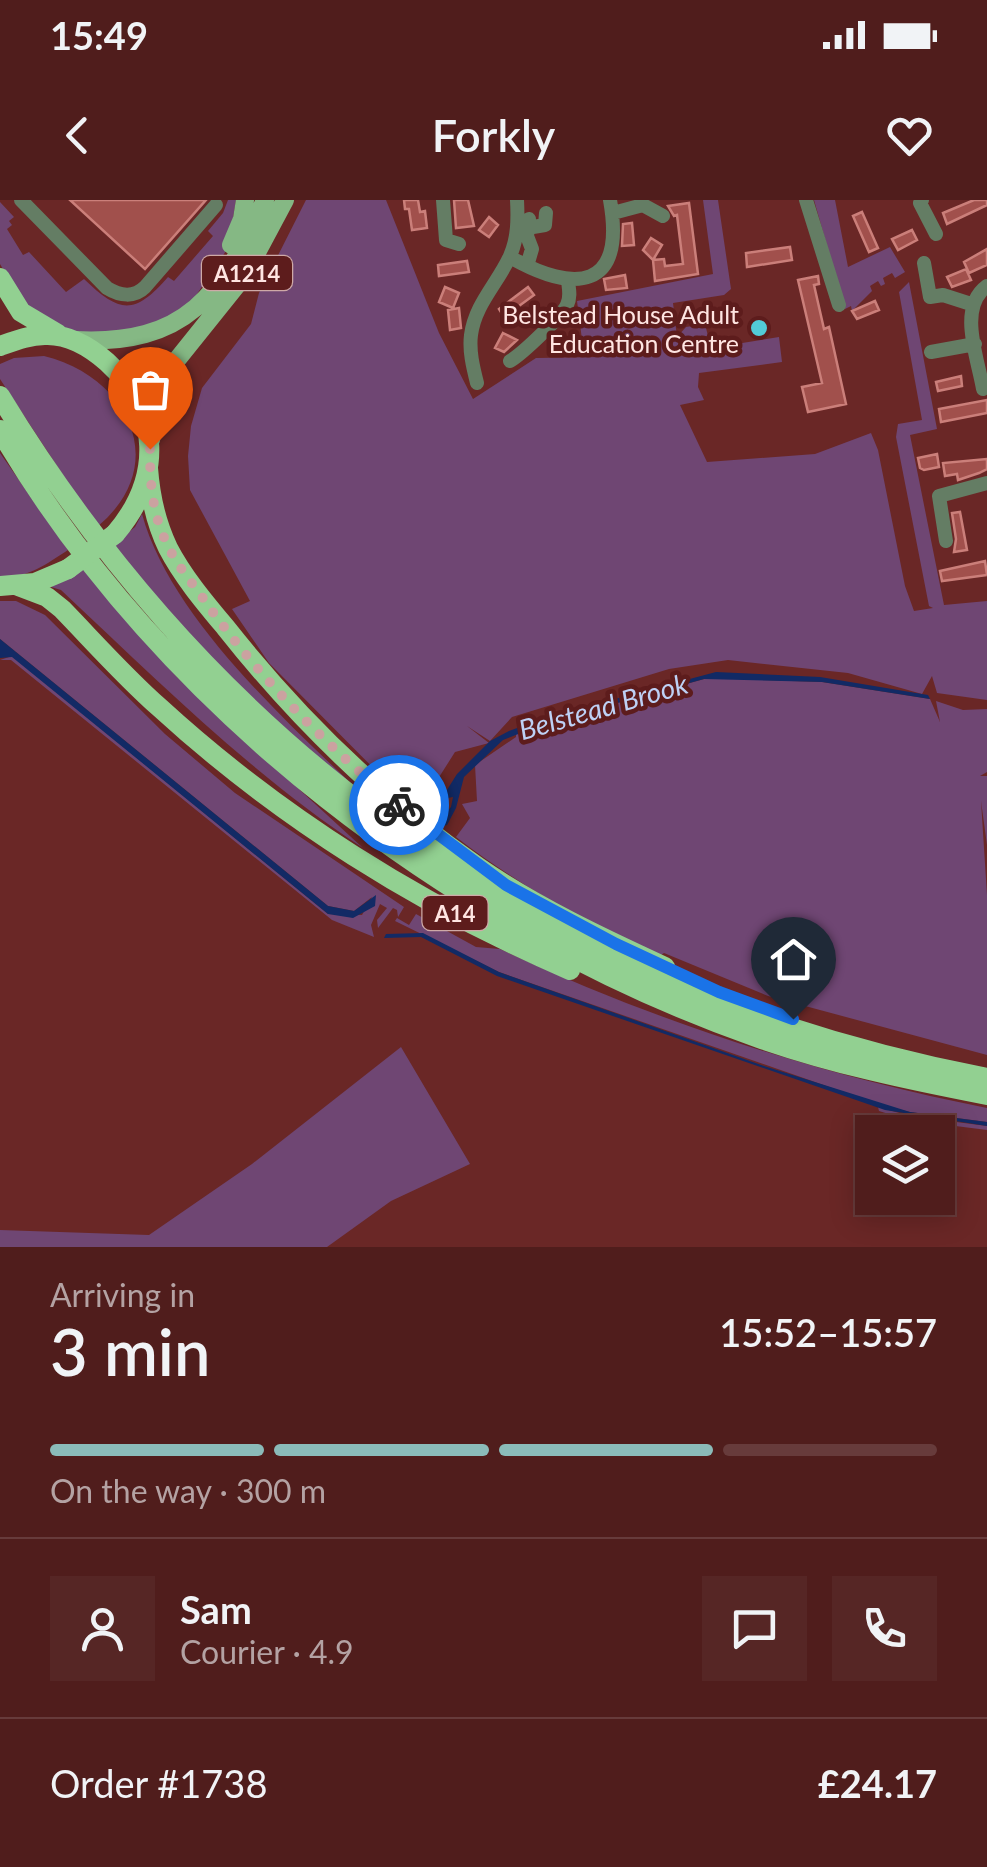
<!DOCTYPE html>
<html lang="en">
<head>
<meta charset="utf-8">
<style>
  :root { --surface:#501d1c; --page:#562625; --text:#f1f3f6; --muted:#b4a2a3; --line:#673b3b; --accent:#8bbbb9 }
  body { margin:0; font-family:Lato,sans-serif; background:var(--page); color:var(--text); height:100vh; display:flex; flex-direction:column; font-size:38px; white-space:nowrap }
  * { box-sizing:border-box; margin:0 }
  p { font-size:32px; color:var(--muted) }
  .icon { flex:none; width:55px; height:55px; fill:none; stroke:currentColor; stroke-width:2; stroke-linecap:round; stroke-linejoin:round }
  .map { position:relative; height:1047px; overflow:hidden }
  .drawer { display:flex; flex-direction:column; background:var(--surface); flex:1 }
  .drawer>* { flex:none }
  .controls { position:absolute; left:855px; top:915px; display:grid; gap:20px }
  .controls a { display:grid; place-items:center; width:100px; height:100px; border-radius:0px; background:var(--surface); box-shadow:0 5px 25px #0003,0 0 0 2px var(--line); font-size:50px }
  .pin { position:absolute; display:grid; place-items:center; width:85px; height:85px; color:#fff; margin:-102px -42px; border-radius:50% 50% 50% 0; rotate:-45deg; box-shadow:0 0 10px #0007 }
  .pin .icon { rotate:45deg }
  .courier { position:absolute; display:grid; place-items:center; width:100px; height:100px; margin:-50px; border:8px solid #1a73e8; border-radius:50%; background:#fff; color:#222; box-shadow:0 2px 12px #0007 }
  .headline em { font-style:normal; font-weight:600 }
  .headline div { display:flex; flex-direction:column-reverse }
  .headline { display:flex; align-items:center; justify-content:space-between; height:170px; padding:0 50px }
  h1 { font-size:65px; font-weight:600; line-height:75px }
  .bar { display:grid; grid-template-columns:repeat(4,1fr); gap:15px 10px; align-content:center; height:120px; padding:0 50px }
  .bar i { height:12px; border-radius:8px; background:var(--line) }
  .bar .active { background:var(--accent) }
  .bar p { grid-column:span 4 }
  .line { display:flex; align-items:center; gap:25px; padding:0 50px; border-top:2px solid var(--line) }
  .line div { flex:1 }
  .round { display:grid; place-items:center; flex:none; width:105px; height:105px; border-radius:0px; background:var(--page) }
  .status { display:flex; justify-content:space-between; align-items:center; height:70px; padding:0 50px; background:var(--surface); direction:ltr }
  .status svg { height:28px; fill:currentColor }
  header { display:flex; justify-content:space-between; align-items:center; height:130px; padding:0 50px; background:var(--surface); font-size:45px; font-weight:600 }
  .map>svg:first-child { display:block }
  .green { fill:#6f4673 }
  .water { fill:#122a65 }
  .building { fill:#a1504c; stroke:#cb7f7a; stroke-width:2.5 }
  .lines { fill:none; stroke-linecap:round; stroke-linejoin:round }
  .minor { stroke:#647d64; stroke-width:14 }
  .major { stroke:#85b884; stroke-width:18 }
  .highway { stroke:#92d091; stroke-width:20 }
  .highway-bridge { stroke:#92d091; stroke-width:20 }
  .done { stroke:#cba2a0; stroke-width:10; stroke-dasharray:0 18 }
  .route { stroke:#1a73e8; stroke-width:12 }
  .poi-dot { fill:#52cbd7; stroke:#5d1c1c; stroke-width:4 }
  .labels { text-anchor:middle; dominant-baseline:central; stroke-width:9; stroke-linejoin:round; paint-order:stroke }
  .shield { fill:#5d1c1c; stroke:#cea9a7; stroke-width:2.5 }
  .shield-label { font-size:22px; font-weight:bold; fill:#ffe5e2 }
  .poi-label { font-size:25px; fill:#ffe5e2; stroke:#5d1c1c; text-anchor:end }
  .water-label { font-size:28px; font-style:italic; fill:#bed1f5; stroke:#5d1c1c }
</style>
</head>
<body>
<div class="status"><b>15:49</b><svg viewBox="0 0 49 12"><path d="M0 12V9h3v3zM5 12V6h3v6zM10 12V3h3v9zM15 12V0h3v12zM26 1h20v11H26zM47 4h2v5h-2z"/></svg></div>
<header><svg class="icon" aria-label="back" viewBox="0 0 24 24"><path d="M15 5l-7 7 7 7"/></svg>Forkly<svg class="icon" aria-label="heart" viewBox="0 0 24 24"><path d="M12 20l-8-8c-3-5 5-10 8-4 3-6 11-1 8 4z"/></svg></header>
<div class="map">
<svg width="987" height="1047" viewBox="0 0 987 1047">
  <rect width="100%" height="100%" fill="#6a2726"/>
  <path class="green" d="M 228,0 L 236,0 L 228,48 L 195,97 L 156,130 L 95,138 L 45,125 L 20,98 L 0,64 L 0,2 L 14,17 L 9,21 L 12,25 L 7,29 L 23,55 L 29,52 L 66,92 L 84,79 C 120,114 135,115 168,77 L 174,81 L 213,36 L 208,31 L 223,13 Z
    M 306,0 L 386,0 L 439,133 L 473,199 L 536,158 L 603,157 L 584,155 L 577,101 L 713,74 L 703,0 L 718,0 L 731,89 L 724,95 L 673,103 L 677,137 L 686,127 L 705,124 L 711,148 L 779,137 L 782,162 L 699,173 L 698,187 L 704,200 L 680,205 L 707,262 L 815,254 L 871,233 L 878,250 L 905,386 L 914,411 L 933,408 L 929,406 L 896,237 L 898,224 L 922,220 L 899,92 L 909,82 L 937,229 L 910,235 L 944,405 L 987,401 L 987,500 L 937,493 L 932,476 L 922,494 L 848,473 L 728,460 L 669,469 L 512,517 L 490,541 L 467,526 L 489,543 L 455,552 L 417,612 L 269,463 L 232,409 L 250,401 L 190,290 L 188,256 L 191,226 L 202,188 L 251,124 L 259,93 Z
    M 814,0 L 835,0 L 848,67 L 890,47 L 905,72 L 895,78 L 892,73 L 883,78 L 885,84 L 881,86 L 878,81 L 870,86 L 872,91 L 852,111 L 851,106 L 845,109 Z
    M 44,156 C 129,177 172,265 97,327 L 0,179 L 0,164 L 14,158 Z
    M 0,253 L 68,350 C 45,365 28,378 0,377 Z
    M 142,314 C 171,420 295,530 374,605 L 343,582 L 213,464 L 112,346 L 135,327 Z
    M 84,369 L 177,477 L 363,648 C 252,575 158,481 61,390 L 51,387 Z
    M 0,401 L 16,401 L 45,415 L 165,534 L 235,593 L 404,707 L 398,717 L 397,710 L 393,708 L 378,728 L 377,720 L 387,708 L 380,704 L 371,725 L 374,737 L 332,720 L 11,460 L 0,460 L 12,456 L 328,714 L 362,715 L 372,697 L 354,711 L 328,706 L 0,439 Z
    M 708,478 L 822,482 L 930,499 L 940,522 L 936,501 L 963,510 L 987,509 L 987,572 L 980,576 L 987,576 L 987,645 L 981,601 L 987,695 L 987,855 L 768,796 L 664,753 L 658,757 C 585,721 521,687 456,637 L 470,618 L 462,604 L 477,601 L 475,565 L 516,537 L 516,534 L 551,521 Z
    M 416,714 L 476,747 L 500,749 C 655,821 819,875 987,908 L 987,922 L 910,912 L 878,904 L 499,772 L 395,721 L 397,718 L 409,725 Z
    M 401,847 L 470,964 L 391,1001 L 327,1047 L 0,1047 L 0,1030 L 149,1035 L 252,964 Z
    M 878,907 L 910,916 L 987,926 L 987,930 L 908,920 L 879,911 Z"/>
  <path class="water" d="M 0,439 L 328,706 L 354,711 L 376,695 L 375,706 L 353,718 L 328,714 L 12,457 L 0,458 Z
    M 716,472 L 820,477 L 928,495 L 930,499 L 822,482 L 704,479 L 549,522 L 503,540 L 464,577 L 456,608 L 447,625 L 440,627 L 439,621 L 451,607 L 453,597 L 448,598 L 437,618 L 430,617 L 457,574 L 490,541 L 509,531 L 547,517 Z
    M 423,733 L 499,772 L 764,866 L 910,912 L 987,922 L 987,926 L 885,910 L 497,776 L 421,737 L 384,738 L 386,734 Z"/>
  <path class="building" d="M 70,0 L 206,0 L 145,69 Z
    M 404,0 L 418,0 L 420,12 L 425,11 L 427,28 L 412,30 L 409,9 L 405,9 Z
    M 454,0 L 468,0 L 474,26 L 456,28 Z
    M 974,0 L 987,0 L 987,5 L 947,24 L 943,13 Z
    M 689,3 L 698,74 L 655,81 L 653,60 L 664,59 L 665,66 L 683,64 L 677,15 L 674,16 L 668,6 Z
    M 862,12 L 878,48 L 869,52 L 853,16 Z
    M 489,17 L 498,25 L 489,37 L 479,30 Z
    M 632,23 L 634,45 L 622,46 L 623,24 Z
    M 912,30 L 917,40 L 898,50 L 892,39 Z
    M 651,38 L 662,45 L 653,60 L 643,50 Z
    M 790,47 L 792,60 L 747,67 L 746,53 Z
    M 987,49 L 987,65 L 969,73 L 964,62 Z
    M 467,61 L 469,72 L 439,76 L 438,65 Z
    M 966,69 L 971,80 L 952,87 L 947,77 Z
    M 625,75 L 627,88 L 606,90 L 604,79 Z
    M 818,76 L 819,84 L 814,85 L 824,129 L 829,127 L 846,204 L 808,212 L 802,187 L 822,183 L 798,80 Z
    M 445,87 L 459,93 L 453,108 L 439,102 Z
    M 528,87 L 534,95 L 504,117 L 499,109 Z
    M 875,101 L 879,110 L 857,119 L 852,111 Z
    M 459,108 L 461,128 L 450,130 L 448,110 Z
    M 503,133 L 517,140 L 504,152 L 495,148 Z
    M 961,176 L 962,186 L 938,191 L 936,182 Z
    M 987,200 L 987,213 L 941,222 L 939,209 Z
    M 937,254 L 939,267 L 924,270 L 920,268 L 918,258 Z
    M 987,259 L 987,269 L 979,273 L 958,280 L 957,274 L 945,276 L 943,263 Z
    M 960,312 L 967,350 L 954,352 L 956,339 L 952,313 Z
    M 985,361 L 987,375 L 942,381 L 940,371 Z"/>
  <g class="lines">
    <path class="minor" d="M 21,0 L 107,88 C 120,96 134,98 145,87 L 216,5
      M 443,0 L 446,40 L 459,44
      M 806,0 L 839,105
      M 922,0 L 920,3 L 936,34
      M 613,13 L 643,5 L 663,16
      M 527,28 L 545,25 L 546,13
      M 510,57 C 575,94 626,90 610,0
      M 924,63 L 930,97 L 943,95 L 971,104
      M 527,66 L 532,49 L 527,36 L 529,19
      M 931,152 L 975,144
      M 510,161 C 522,154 562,116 567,105 C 571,97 569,89 568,81
      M 477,183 C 473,167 469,151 471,135 C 475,104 498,83 510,56 C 518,38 518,19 517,0
      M 983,189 C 978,158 957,108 987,86
      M 946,341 L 939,296 L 987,283"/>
    <path class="major" d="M 231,45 L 242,19 L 245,0
      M 74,140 C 187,146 221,95 265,0
      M 151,240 L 159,197 L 172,166 L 245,75 L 285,0"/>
    <path class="highway" d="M 0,78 L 21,112 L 58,134
      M 0,146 C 14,141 29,135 45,135 C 69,134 90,147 107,162 C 162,212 162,279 115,334
      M 0,196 C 226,567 562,796 987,878
      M 0,230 C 162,509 458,733 759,838 C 833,864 910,880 987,895
      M 148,268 C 150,296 156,323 168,348 C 183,377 206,404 226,428 C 298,519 382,601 478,667 C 536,707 602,738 665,767
      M 0,386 L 35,383 L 68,369
      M 18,386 L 47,397 L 62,409 C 94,442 125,477 159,507 C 279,617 421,706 570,770"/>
    <path class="highway-bridge" d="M 68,369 L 115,334"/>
  </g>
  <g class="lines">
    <path class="done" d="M 150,249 C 150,284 152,314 168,346 C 178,367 194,385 207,404 C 261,479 327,547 399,605"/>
    <path class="route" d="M 399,605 L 506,685 L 616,744 L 719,792 L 793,819"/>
  </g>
  <circle class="poi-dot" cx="759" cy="128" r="10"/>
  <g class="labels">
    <g class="shield">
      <rect x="202" y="56" width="90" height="34" rx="8"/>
      <rect x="422.5" y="696" width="65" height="34" rx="8"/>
    </g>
    <g class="shield-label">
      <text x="247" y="73">A1214</text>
      <text x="455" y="713">A14</text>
    </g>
    <g class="poi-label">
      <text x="739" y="114">Belstead House Adult<tspan x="739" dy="29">Education Centre</tspan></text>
    </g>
    <g class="water-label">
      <text transform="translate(603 506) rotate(-16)">Belstead Brook</text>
    </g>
  </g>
</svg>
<div class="controls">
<a><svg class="icon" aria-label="layers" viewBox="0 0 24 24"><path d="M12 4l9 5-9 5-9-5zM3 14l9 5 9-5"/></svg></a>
</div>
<div class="pin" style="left:150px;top:249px;background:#ea580c"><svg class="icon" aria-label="bag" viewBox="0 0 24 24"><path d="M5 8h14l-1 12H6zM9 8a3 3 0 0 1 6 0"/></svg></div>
<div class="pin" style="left:793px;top:819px;background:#1f2937"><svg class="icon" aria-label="home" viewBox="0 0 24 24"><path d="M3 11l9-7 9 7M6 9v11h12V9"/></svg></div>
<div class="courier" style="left:399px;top:605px"><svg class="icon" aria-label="bike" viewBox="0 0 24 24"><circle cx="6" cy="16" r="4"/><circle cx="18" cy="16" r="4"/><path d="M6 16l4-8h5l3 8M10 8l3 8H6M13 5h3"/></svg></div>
</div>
<section class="drawer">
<div class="headline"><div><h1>3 min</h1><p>Arriving in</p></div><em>15:52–15:57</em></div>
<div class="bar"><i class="active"></i><i class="active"></i><i class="active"></i><i></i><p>On the way · 300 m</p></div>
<div class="line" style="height:180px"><a class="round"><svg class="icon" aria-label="person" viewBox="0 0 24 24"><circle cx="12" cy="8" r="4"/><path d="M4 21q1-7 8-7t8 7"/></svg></a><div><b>Sam</b><p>Courier · 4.9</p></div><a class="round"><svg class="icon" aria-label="chat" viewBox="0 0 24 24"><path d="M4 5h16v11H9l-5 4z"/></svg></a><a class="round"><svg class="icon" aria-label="phone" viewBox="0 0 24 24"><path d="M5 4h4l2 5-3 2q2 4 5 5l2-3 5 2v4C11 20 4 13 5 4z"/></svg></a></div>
<div class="line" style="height:130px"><div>Order #1738</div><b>£24.17</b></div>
</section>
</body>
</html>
